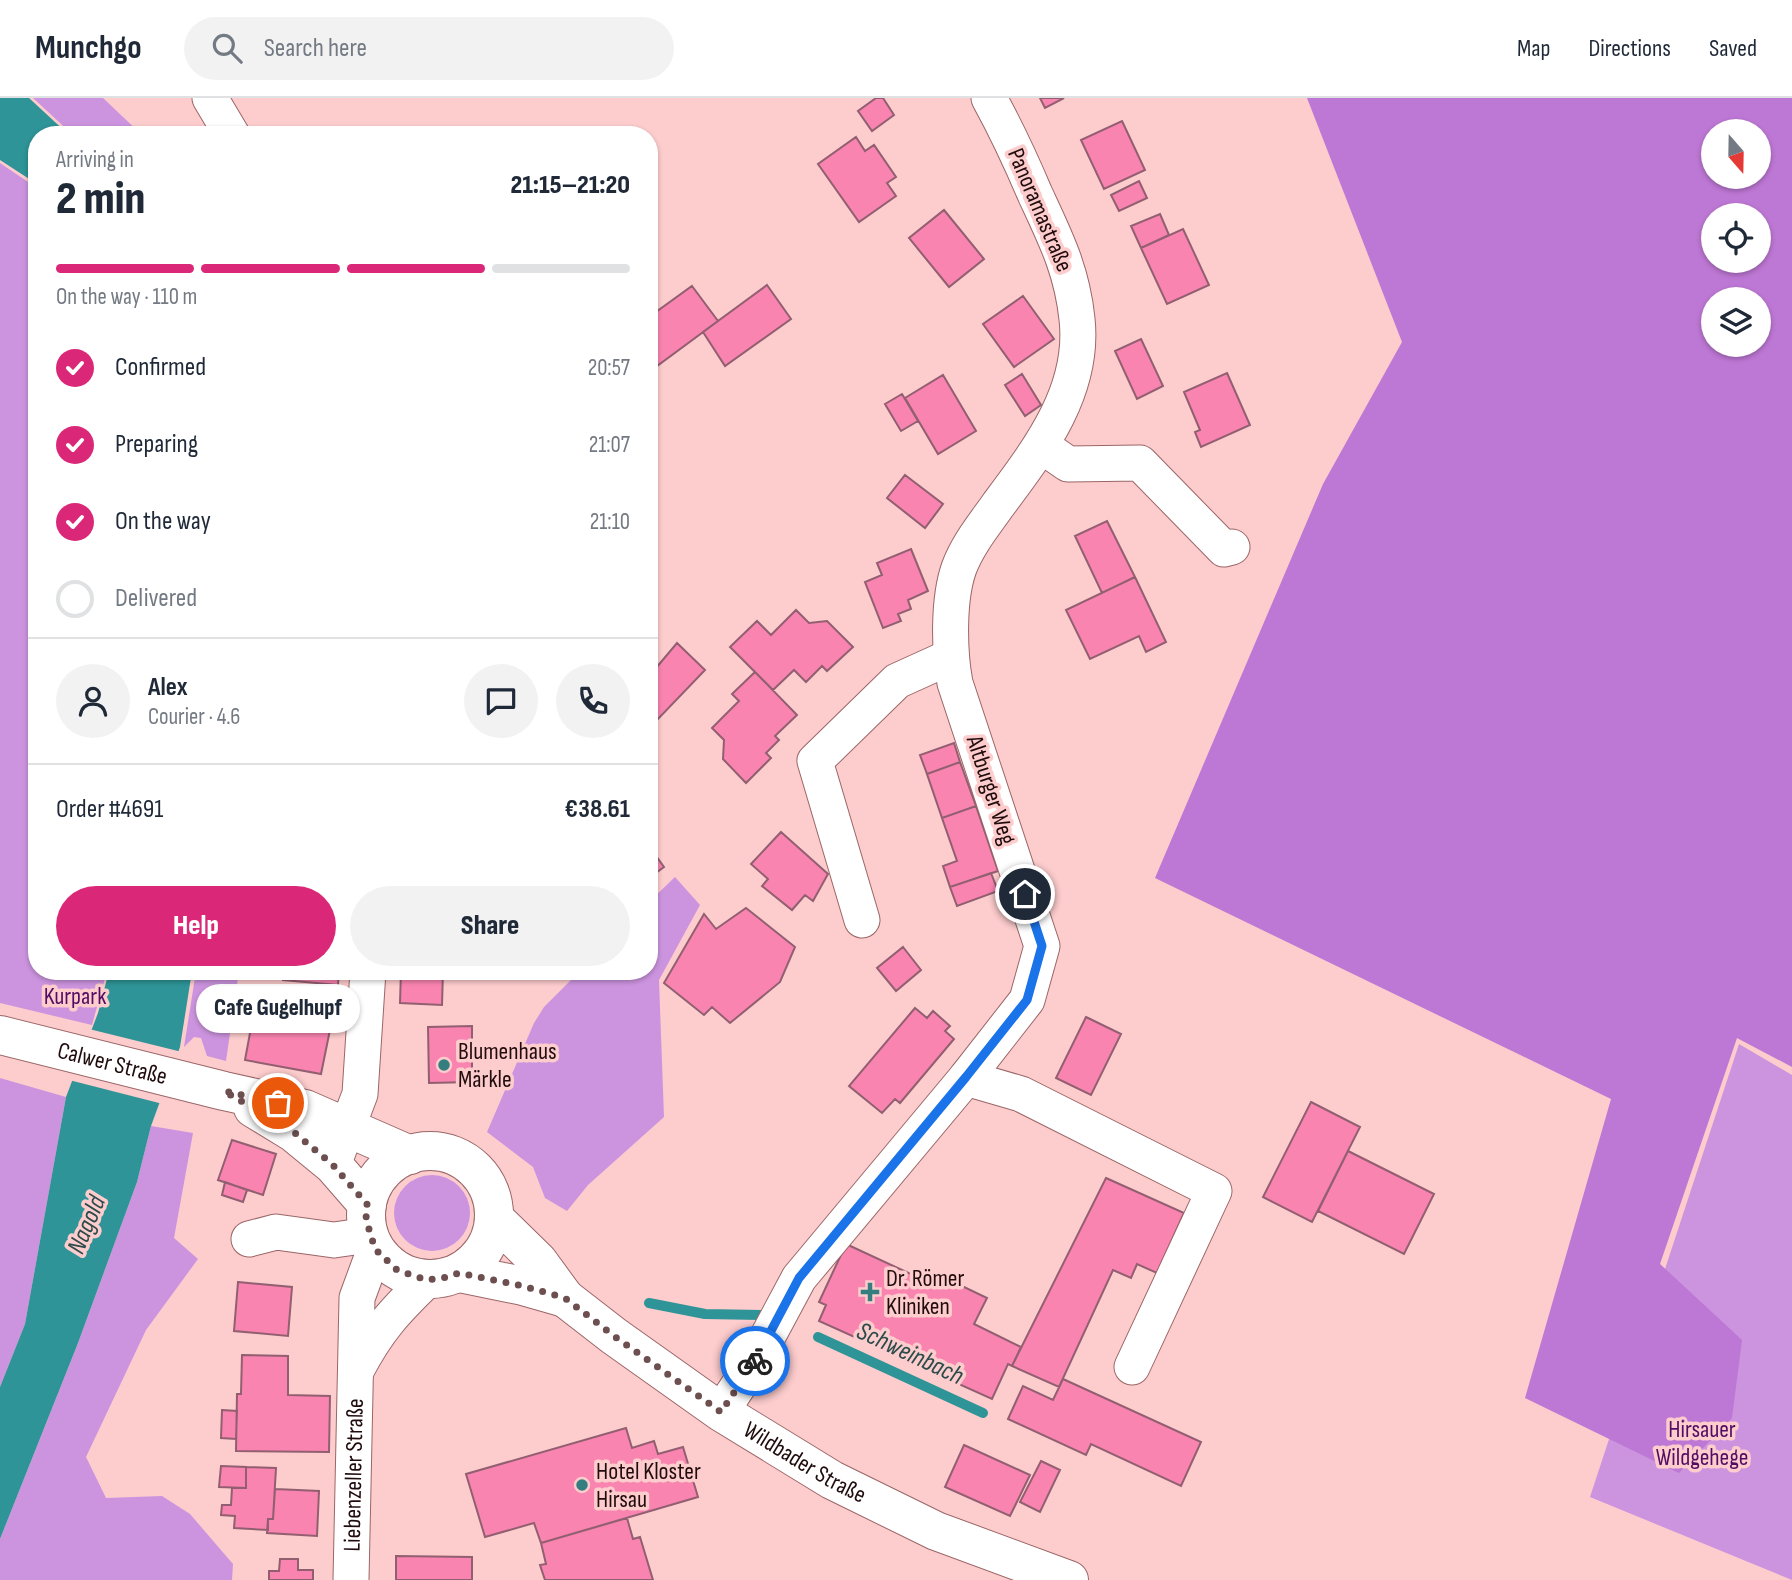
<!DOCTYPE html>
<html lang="en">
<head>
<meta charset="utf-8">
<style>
  :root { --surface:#fff; --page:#f2f2f3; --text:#1f2937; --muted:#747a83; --line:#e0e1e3; --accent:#db2777 }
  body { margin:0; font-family:"Sofia Sans Condensed",sans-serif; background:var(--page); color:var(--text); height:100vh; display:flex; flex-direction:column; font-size:26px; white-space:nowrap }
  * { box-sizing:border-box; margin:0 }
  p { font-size:23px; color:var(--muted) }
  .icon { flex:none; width:38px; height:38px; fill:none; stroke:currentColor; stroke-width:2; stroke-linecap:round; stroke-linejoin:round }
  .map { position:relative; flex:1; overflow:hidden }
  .drawer { position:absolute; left:28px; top:28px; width:630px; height:854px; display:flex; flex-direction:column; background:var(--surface); border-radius:28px; box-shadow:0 2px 5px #0004 }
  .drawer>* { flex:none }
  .needle { width:46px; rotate:160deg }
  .buttons { position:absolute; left:1701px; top:21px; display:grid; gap:14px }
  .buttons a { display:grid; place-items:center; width:70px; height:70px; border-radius:50%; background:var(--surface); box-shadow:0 2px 5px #0004; font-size:35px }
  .pin { position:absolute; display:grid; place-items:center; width:60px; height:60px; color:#fff; margin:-30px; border:4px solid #fff; border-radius:50%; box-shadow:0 2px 7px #0007 }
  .courier { position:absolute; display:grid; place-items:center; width:70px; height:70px; margin:-35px; border:5px solid #1a73e8; border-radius:50%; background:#fff; color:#222; box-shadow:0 2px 9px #0007 }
  .bubble { position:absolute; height:49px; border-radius:24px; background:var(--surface); box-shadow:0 2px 5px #0004; font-size:23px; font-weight:800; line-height:49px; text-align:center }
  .summary em { font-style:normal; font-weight:800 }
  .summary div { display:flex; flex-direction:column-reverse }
  .summary { display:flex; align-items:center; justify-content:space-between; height:119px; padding:0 28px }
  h1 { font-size:46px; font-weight:800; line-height:52px }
  .bar { display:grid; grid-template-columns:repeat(4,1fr); gap:10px 7px; align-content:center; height:84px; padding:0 28px }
  .bar i { height:9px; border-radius:5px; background:var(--line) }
  .bar .active { background:var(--accent) }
  .bar p { grid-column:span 4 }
  .line { display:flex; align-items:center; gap:18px; padding:0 28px; border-top:2px solid var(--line) }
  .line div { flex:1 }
  .round { display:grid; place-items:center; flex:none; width:74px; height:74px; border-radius:37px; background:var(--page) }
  ol { padding:0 28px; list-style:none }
  li { display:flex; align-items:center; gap:21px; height:77px }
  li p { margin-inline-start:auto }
  li .icon { padding:7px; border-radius:50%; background:var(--accent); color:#fff; stroke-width:4 }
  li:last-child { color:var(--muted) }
  li i { width:38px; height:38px; border:4px solid var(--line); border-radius:50% }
  .cta { display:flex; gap:14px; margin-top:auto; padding:14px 28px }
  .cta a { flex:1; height:80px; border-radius:42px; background:var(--accent); color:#fff; font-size:28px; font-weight:800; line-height:80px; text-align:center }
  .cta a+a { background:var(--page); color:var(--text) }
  header { display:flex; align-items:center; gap:42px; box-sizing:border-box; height:98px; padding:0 35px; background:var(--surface); border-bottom:2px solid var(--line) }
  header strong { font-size:33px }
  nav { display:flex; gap:38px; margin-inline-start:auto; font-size:24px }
  .search { width:490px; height:63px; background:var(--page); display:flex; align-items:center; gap:18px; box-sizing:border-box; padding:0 24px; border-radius:38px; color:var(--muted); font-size:26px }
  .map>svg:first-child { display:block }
  .green { fill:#cc94df }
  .forest { fill:#bd77d4; fill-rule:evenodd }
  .water { fill:#2e9497 }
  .pier { fill:#fdcccd }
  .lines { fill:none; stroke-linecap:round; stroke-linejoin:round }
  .stream { stroke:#2e9497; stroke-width:10 }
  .building { fill:#fa84b0; stroke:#925f71; stroke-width:2 }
  .minor-casing { stroke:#9b6667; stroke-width:37 }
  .major-casing { stroke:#9b6667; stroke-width:40 }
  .minor { stroke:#fff; stroke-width:35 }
  .major { stroke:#fff; stroke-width:38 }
  .done { stroke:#6d4f50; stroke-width:7; stroke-dasharray:0 12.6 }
  .route { stroke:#1a73e8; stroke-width:9 }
  .poi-dot { fill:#357e80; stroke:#fdcccd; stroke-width:2.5 }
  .labels { text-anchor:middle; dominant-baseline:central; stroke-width:7; stroke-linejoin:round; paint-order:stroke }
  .street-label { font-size:24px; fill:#200c0d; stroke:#fdcccd }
  .park-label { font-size:24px; fill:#510c63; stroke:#fdcccd }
  .poi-label { font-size:24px; fill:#200c0d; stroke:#fdcccd; text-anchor:start }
  .water-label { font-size:26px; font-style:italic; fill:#2c4b4b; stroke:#fdcccd }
</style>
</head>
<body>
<header>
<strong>Munchgo</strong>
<div class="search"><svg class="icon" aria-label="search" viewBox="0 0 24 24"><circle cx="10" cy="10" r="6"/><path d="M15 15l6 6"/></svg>Search here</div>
<nav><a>Map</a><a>Directions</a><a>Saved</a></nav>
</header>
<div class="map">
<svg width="1792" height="1482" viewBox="0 0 1792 1482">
  <rect width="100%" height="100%" fill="#fdcccd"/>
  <path class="green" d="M 33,0 L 103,0 L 142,37 L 73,37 Z
    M 0,65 L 37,90 L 37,873 L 107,873 L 92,927 L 0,905 Z
    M 675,779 L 700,807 L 659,882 L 664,1019 L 588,1087 L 567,1113 L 545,1100 L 533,1069 L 487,1034 L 534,925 L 544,909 L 580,873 L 649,873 L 649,804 Z
    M 196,873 L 239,873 L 226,963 L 207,958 L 201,940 L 194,939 L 184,949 Z
    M 1739,946 L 1792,977 L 1792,1482 L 1590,1399 Z
    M 0,980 L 66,999 L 25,1226 L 0,1289 Z
    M 151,1028 L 193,1035 L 174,1140 L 198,1161 L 146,1232 L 86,1359 L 106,1400 L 162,1398 L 190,1416 L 233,1466 L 232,1482 L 0,1482 L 0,1441 L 78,1245 L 137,1084 Z
    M394 1115a38 38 0 1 1 76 0a38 38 0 1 1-76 0Z"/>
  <path class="forest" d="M 1307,0 L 1792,0 L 1792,969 L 1737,940 L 1660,1166 L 1742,1242 L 1732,1320 L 1679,1375 L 1525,1300 L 1611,1001 L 1155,780 L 1323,386 L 1402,244 ZM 1713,33 L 1759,33 L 1759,79 L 1713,79 ZM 1713,117 L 1759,117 L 1759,163 L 1713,163 ZM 1713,201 L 1759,201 L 1759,247 L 1713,247 Z"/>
  <path class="water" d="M 0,0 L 29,0 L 69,37 L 37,37 L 37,86 L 0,62 Z
    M 109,873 L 192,873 L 180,949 L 151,1028 L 137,1084 L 78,1245 L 0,1441 L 0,1289 L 25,1226 L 66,999 L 98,915 Z"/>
  <path class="pier" d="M 89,931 L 182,954 L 163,1006 L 69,982 Z"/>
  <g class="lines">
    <path class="stream" d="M 649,1205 L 705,1216 L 761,1217
      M 818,1239 L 983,1315"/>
  </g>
  <path class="building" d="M 876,0 L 883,0 L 894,17 L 872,33 L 858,13 Z
    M 1040,0 L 1064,0 L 1045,10 Z
    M 1122,23 L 1145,72 L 1104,91 L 1081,42 Z
    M 856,39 L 865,53 L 874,47 L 896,79 L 887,85 L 896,98 L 859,124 L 818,66 Z
    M 1139,83 L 1147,100 L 1119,113 L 1111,97 Z
    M 944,112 L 984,161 L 949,189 L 909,140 Z
    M 1160,116 L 1169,137 L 1141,150 L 1131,128 Z
    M 1183,131 L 1209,187 L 1167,206 L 1141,150 Z
    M 767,187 L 791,221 L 725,268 L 703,234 Z
    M 692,188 L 718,223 L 657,268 L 649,258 L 649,219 Z
    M 1023,198 L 1054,241 L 1014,269 L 983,226 Z
    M 1141,241 L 1163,288 L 1137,301 L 1115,253 Z
    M 1227,275 L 1250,327 L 1201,349 L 1195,334 L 1200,332 L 1184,294 Z
    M 1022,276 L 1041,307 L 1025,318 L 1005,287 Z
    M 943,277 L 976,333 L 938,356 L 905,300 Z
    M 902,296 L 918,323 L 901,333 L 885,306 Z
    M 905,377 L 943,406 L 925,430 L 887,400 Z
    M 1107,423 L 1135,479 L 1102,495 L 1075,438 Z
    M 911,451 L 928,493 L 908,502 L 911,511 L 898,516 L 901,523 L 883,530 L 865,484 L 882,477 L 877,465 Z
    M 1135,479 L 1166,544 L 1146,554 L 1139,538 L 1090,561 L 1066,512 Z
    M 796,512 L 809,525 L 827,523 L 853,549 L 827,573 L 822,568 L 806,584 L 794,572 L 773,592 L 730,549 L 757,523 L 771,537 Z
    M 677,545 L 705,572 L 658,621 L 649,625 L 649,568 L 651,566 L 656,570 Z
    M 755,574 L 797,617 L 775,638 L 779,642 L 766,655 L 771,660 L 746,685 L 723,661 L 724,642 L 712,630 L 739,603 L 732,596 Z
    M 954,645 L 960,664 L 927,676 L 920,657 Z
    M 960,664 L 976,708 L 942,720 L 927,676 Z
    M 976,708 L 998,773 L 950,789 L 943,768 L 957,763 L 942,720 Z
    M 781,734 L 828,776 L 813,803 L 805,797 L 792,812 L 762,788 L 768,781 L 751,766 Z
    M 649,748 L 664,769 L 649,780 Z
    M 991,775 L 998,793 L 957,808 L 950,789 Z
    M 746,810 L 795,849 L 780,884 L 730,925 L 712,909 L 704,917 L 664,885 L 704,816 L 716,831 Z
    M 903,849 L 921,872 L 896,893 L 877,870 Z
    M 283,873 L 339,873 L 338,887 L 283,882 Z
    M 401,873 L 443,873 L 442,907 L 400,905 Z
    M 255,908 L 332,922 L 321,976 L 245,962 Z
    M 915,910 L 927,920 L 933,913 L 950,928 L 945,933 L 954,941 L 900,1005 L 895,1001 L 882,1015 L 849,988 Z
    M 1086,919 L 1121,936 L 1091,997 L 1056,980 Z
    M 472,928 L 472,984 L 429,985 L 428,929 Z
    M 1311,1004 L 1360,1029 L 1312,1124 L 1263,1099 Z
    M 232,1042 L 276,1056 L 263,1097 L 218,1082 Z
    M 1348,1053 L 1434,1096 L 1404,1156 L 1318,1113 Z
    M 1106,1080 L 1184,1115 L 1157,1175 L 1137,1166 L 1131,1180 L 1113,1172 L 1059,1289 L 1012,1268 Z
    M 225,1084 L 247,1092 L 243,1104 L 222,1097 Z
    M 846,1146 L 928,1184 L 933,1174 L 987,1200 L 974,1226 L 1021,1249 L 1012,1268 L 1008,1266 L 992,1301 L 819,1223 L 826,1207 L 819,1204 Z
    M 238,1184 L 292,1189 L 288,1238 L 234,1233 Z
    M 242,1257 L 288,1258 L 288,1297 L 330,1298 L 329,1354 L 236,1353 L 237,1296 L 241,1296 Z
    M 1063,1281 L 1201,1344 L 1181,1388 L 1091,1346 L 1086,1357 L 1008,1321 L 1023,1288 L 1053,1302 Z
    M 222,1312 L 237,1313 L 236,1341 L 221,1340 Z
    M 626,1330 L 632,1350 L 654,1343 L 658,1356 L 683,1349 L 698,1399 L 541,1445 L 534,1425 L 485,1439 L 466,1376 Z
    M 964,1347 L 1030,1377 L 1010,1418 L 945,1389 Z
    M 1041,1363 L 1060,1372 L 1040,1414 L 1020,1404 Z
    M 221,1368 L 246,1369 L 246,1390 L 219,1389 Z
    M 246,1369 L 276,1370 L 273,1421 L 268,1421 L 268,1432 L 234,1430 L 235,1418 L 221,1417 L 222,1407 L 231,1407 L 232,1390 L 246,1390 Z
    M 275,1391 L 319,1393 L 317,1438 L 267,1435 L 268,1421 L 273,1421 Z
    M 627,1420 L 633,1441 L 640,1439 L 653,1482 L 545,1482 L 540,1467 L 546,1466 L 541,1445 Z
    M 396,1458 L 472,1459 L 472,1482 L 396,1482 Z
    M 280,1461 L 298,1461 L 298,1472 L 313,1472 L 313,1482 L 269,1482 L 269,1473 L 279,1473 Z"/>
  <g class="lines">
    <g class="minor-casing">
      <g id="minor">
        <path d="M 210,0 L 232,37"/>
        <path d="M 1042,348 L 1068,366 L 1140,365 L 1224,451 L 1232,449"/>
        <path d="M 862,822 L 815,663 L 897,583 L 950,559"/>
        <path d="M 966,980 L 1021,996 L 1214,1093 L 1132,1269"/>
        <path d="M 333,1067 L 360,996 L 368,873"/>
        <path d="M 249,1141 L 276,1134 L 334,1142 L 369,1137"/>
        <path d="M 357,1271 C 378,1231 395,1213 427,1182"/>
        <path d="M 721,1314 L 754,1264 L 799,1180 L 966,980 L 1027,902 L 1042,848 L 955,585 C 949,553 948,501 959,470 C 968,446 984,427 998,407 C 1039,352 1085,293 1077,221 C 1072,172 1055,139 1035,96 C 1021,63 1006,31 989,0"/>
        <path id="s1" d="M 351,1482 L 357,1200 L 375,1151"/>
      </g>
    </g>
    <g class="major-casing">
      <g id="major">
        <path id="s2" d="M 0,937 L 224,993 L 305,1011 L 410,1057"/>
        <path d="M 253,1010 L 294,1035 L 333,1067 L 367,1106"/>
        <circle cx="430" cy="1117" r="64"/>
        <path id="s3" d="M 495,1121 L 538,1163 L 565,1200 L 614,1238 L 721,1314 L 832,1382 L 936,1433 L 1069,1482"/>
        <path d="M 459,1175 L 523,1188 L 565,1200"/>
      </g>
    </g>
    <use href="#minor" class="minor"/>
    <use href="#major" class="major"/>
  </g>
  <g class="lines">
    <path class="done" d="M 278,1005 L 224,993 L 295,1035 L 333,1067 L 367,1106 L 366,1121 L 375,1151 L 397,1172 L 427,1182 L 443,1180 L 459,1175 L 523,1188 L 565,1200 L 614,1238 L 721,1314 L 755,1263"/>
    <path class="route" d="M 755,1263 L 799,1180 L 966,979 L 1027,902 L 1042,848 L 1025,796"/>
  </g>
  <g class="poi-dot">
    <circle cx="444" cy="967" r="7"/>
    <path d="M866.5 1183.5h7v7h7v7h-7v7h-7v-7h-7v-7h7z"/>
    <circle cx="582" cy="1387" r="7"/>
  </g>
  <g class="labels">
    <g class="street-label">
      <text transform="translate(1040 112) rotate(67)">Panoramastraße</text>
      <text transform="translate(991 692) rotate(72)">Altburger Weg</text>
      <text stroke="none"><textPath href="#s2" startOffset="116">Calwer Straße</textPath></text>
      <text stroke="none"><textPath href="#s3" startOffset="397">Wildbader Straße</textPath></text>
      <text stroke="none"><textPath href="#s1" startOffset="105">Liebenzeller Straße</textPath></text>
    </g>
    <g class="park-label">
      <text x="75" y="898">Kurpark</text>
      <text x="1702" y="1331">Hirsauer<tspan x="1702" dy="28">Wildgehege</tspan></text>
    </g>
    <g class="poi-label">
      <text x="458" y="953">Blumenhaus<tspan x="458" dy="28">Märkle</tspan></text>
      <text x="886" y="1180">Dr. Römer<tspan x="886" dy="28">Kliniken</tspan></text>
      <text x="596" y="1373">Hotel Kloster<tspan x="596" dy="28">Hirsau</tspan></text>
    </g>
    <g class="water-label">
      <text transform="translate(87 1127) rotate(-67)">Nagold</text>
      <text transform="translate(910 1256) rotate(25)">Schweinbach</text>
    </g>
  </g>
</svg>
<div class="buttons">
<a><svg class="needle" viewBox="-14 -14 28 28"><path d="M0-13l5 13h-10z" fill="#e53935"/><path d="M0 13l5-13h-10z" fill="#747a83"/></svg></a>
<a><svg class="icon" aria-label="locate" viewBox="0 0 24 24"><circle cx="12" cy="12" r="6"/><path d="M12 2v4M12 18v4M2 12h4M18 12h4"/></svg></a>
<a><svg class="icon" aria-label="layers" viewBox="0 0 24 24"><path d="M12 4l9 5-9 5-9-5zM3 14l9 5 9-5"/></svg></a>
</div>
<div class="pin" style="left:278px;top:1005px;background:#ea580c"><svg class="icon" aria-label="bag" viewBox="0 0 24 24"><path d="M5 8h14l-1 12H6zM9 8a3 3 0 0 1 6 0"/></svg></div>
<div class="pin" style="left:1025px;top:796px;background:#1f2937"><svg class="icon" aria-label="home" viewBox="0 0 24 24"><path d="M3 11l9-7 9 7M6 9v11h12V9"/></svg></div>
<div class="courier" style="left:755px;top:1263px"><svg class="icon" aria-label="bike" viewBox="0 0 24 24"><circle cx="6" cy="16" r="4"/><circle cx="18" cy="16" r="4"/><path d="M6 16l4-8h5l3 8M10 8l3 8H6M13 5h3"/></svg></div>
<div class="bubble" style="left:196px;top:886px;width:164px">Cafe Gugelhupf</div>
<section class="drawer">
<div class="summary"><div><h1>2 min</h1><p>Arriving in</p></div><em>21:15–21:20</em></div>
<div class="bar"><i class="active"></i><i class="active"></i><i class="active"></i><i></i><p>On the way · 110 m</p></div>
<ol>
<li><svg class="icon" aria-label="check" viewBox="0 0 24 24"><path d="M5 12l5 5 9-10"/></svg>Confirmed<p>20:57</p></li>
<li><svg class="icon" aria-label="check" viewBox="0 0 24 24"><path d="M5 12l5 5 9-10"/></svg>Preparing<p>21:07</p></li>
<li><svg class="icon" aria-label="check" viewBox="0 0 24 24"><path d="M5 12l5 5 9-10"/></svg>On the way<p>21:10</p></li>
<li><i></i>Delivered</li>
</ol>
<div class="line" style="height:126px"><a class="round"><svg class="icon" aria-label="person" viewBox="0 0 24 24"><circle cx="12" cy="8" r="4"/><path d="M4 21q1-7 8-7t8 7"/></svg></a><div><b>Alex</b><p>Courier · 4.6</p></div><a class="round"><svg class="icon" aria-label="chat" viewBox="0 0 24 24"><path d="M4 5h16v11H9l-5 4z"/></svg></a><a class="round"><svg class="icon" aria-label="phone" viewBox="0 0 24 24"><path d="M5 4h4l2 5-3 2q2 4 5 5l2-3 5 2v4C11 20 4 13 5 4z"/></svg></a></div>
<div class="line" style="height:91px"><div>Order #4691</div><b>€38.61</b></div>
<div class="cta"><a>Help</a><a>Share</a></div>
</section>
</div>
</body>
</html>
